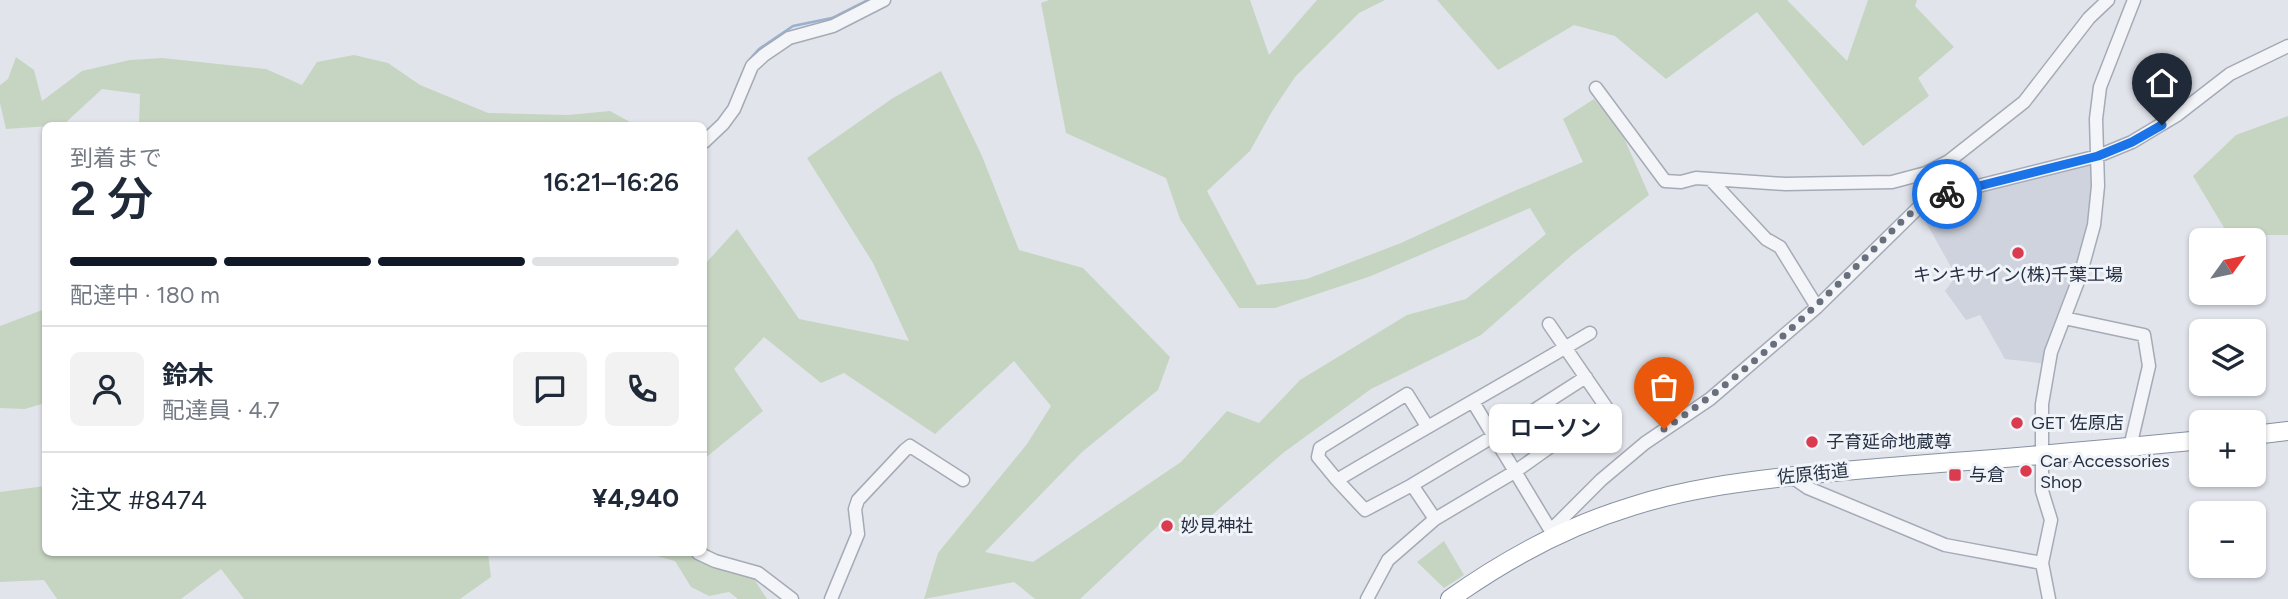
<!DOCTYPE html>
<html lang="ja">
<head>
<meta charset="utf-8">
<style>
  :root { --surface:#fff; --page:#f2f2f3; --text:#1f2937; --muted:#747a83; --line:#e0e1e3; --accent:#111827 }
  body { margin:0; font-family:Figtree,"Noto Sans JP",sans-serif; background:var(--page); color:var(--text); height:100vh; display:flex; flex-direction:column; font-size:26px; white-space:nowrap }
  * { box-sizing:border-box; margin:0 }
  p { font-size:23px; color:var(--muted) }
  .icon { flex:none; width:38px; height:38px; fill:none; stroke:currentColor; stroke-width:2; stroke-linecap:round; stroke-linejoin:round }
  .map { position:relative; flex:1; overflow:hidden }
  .drawer { position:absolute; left:42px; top:122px; width:665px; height:434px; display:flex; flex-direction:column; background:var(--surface); border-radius:10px; box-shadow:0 2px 5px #0004 }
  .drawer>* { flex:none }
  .needle { width:46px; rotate:57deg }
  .tools { position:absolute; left:2189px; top:228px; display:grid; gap:14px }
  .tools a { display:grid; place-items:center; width:77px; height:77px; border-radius:10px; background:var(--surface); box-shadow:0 2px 5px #0004; font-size:35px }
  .pin { position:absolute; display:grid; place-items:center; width:60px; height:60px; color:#fff; margin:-72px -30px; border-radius:50% 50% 50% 0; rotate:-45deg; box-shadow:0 0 7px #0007 }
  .pin .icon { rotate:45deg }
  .courier { position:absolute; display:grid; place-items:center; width:70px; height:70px; margin:-35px; border:5px solid #1a73e8; border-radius:50%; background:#fff; color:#222; box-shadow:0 2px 9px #0007 }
  .bubble { position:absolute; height:49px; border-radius:10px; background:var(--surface); box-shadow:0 2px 5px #0004; font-size:23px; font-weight:600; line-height:49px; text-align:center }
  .summary em { font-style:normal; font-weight:600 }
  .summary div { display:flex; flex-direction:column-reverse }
  .summary { display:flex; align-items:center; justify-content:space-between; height:119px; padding:0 28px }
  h1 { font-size:46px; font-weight:600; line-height:52px }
  .bar { display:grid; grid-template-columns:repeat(4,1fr); gap:10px 7px; align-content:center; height:84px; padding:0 28px }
  .bar i { height:9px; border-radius:5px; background:var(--line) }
  .bar .current { background:var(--accent) }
  .bar p { grid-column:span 4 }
  .line { display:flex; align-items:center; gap:18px; padding:0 28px; border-top:2px solid var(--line) }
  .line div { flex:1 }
  .round { display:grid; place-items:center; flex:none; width:74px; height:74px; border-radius:10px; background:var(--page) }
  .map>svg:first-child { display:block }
  .built { fill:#ced3dd }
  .green { fill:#c6d5c1 }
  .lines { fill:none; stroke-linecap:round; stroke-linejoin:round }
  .stream { stroke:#99b1ce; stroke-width:2.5 }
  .minor-casing { stroke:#a5abb6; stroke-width:15 }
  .highway-casing { stroke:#8791a3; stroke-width:20 }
  .minor { stroke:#f4f5f8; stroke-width:12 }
  .highway { stroke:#fff; stroke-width:18 }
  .done { stroke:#68707e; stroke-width:7; stroke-dasharray:0 12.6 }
  .route { stroke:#1a73e8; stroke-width:9 }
  .poi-dot { fill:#da3b4f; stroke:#f0f3f8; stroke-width:2.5 }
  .labels { text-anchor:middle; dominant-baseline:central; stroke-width:6; stroke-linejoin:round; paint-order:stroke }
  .poi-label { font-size:18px; fill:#273144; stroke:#f0f3f8; text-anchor:start }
  .street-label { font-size:18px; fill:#273144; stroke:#f0f3f8 }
</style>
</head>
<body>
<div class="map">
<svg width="2288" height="599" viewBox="0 0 2288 599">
  <rect width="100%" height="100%" fill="#e1e4eb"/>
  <path class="built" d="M 2098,156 L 2097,199 L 2048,364 L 2005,359 L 1980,315 L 1966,320 L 1945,291 L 1956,276 L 1918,208 Z"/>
  <path class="green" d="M 1049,0 L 1250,0 L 1269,55 L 1317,0 L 1385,0 L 1359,13 L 1295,77 L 1271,113 L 1250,151 L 1207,191 L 1257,285 L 1307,279 L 1401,243 L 1505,195 L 1583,162 L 1563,119 L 1594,99 L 1621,131 L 1649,195 L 1573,254 L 1481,335 L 1371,389 L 1283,453 L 1188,536 L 1161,523 L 1080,599 L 1035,599 L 1014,582 L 924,599 L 938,553 L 1027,444 L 1051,406 L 1014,361 L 935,434 L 844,373 L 821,383 L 764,337 L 734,369 L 763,411 L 704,459 L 704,265 L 737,229 L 799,319 L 909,341 L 873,263 L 807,158 L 893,98 L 941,71 L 982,156 L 1019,250 L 1083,268 L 1170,357 L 1158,390 L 1082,452 L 985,552 L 1033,562 L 1181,462 L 1227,411 L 1259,423 L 1300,380 L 1407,315 L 1466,299 L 1546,234 L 1530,208 L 1371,276 L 1275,308 L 1239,308 L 1180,219 L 1166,178 L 1066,133 L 1041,3 Z
    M 1437,0 L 1787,0 L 1847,61 L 1868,0 L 1917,0 L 1915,6 L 1954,47 L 1918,78 L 1929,96 L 1863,146 L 1757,12 L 1666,79 L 1615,36 L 1574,25 L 1498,70 Z
    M 354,55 L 388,63 L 420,85 L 488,113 L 568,115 L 610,111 L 637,126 L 139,126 L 140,94 L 102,89 L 63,125 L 6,129 L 0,103 L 0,85 L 8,79 L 16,57 L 34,70 L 42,101 L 82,71 L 130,60 L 162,58 L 266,69 L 302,85 L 317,62 Z
    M 2288,116 L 2288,235 L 2263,235 L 2226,231 L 2193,176 L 2236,135 Z
    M 45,309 L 45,403 L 25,409 L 0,408 L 0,326 Z
    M 45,486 L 46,553 L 488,553 L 491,577 L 460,599 L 244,599 L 221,569 L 181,599 L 57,599 L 44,580 L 0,582 L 0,492 Z
    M 1444,541 L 1464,575 L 1444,588 L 1417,562 Z
    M 704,546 L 754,579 L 767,599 L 738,599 L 729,592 L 709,596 L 691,587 L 675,561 L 657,556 L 655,553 L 704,553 Z"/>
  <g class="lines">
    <path class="stream" d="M 749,60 L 759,49 L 793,26 L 832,18 L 868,0"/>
    <g class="minor-casing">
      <path id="minor" d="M 1596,88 L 1665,181 L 1681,182 L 1696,178 L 1785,184 L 1892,182 L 1926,173 L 1949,161 L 2024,102 L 2089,18 L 2108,0
        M 704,142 L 723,124 L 734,109 L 752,66 L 764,55 L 789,38 L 833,26 L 884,0
        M 1710,179 L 1766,239 L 1780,247 L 1817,307
        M 2064,318 L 2144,335 L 2149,366 L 2130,447
        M 1549,324 L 1606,407 L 1516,471 L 1435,519 L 1412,485 L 1365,510 L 1337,480 C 1421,430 1506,383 1590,333
        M 1473,402 L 1554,536
        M 1792,477 L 1808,488 L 1945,545 L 2042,563
        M 1337,480 L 1318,457 L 1320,448 L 1407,394 L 1427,426
        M 1412,485 L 1494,436 L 1586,377
        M 1551,530 L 1601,480 L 1645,443 L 1710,399 L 1817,307 L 1918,208 L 1954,192 L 2098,156 L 2132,142 L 2177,115 L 2230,74 L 2288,46
        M 698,553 L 715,561 L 758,573 L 792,599
        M 831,599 L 858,534 L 855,509 L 858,500 L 905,450 L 910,446 L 963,480
        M 1367,599 L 1388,560 L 1435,519
        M 2049,599 L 2042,563 L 2051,520 L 2042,491 L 2042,404 L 2051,352 L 2080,276 L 2094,225 L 2098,186 L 2096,119 L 2100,87 L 2134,0"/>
    </g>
    <g class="highway-casing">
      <path id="highway" d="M 2254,435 L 2288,431
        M 1450,599 C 1506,559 1567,526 1633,506 C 1686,489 1740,482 1795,476 C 1847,470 1900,466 1953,462 C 2036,456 2119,448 2202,440"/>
    </g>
    <use href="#minor" class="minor"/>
    <use href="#highway" class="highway"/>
  </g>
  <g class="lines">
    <path class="done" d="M 1664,429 C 1754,370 1830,293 1906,217 L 1918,208 L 1947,194"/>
    <path class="route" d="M 1947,194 L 2098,156 L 2132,142 L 2162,125"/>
  </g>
  <g class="poi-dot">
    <circle cx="2018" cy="253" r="7"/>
    <circle cx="2017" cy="423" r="7"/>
    <circle cx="1812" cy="442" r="7"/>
    <circle cx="2026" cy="471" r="7"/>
    <rect x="1948" y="468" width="14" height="14" rx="3.5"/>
    <circle cx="1167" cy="526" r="7"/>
  </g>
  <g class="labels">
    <g class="poi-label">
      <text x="2018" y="275" text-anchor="middle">キンキサイン(株)千葉工場</text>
      <text x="2031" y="423">GET 佐原店</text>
      <text x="1826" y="442">子育延命地蔵尊</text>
      <text x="2040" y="461">Car Accessories<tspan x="2040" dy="21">Shop</tspan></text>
      <text x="1969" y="475">与倉</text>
      <text x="1181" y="526">妙見神社</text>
    </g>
    <g class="street-label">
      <text transform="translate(1813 474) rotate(-6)">佐原街道</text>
    </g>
  </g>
</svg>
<div class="tools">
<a><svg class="needle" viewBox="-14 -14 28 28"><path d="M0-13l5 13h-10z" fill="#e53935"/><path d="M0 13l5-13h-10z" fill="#747a83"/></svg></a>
<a><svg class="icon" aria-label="layers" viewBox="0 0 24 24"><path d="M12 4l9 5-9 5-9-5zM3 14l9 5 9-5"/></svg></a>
<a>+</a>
<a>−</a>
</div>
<div class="pin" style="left:1664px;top:429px;background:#ea580c"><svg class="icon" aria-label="bag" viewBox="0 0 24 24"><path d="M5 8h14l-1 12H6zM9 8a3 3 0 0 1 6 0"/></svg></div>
<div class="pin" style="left:2162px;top:125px;background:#1f2937"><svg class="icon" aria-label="home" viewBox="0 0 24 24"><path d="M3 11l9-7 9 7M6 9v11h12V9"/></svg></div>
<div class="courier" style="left:1947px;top:194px"><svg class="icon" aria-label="bike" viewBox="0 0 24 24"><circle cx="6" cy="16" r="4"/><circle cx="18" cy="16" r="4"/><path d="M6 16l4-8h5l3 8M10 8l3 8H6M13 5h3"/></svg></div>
<div class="bubble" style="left:1489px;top:404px;width:133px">ローソン</div>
<section class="drawer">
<div class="summary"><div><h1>2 分</h1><p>到着まで</p></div><em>16:21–16:26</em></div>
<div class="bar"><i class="current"></i><i class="current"></i><i class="current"></i><i></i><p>配達中 · 180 m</p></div>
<div class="line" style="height:126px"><a class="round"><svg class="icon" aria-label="person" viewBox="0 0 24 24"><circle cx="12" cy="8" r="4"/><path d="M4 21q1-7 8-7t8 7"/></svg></a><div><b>鈴木</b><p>配達員 · 4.7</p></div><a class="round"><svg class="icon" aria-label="chat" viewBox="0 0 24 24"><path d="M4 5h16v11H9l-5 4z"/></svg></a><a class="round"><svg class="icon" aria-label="phone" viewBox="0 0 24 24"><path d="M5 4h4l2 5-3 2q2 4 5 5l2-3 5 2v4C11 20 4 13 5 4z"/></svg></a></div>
<div class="line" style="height:91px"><div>注文 #8474</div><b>¥4,940</b></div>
</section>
</div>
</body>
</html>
